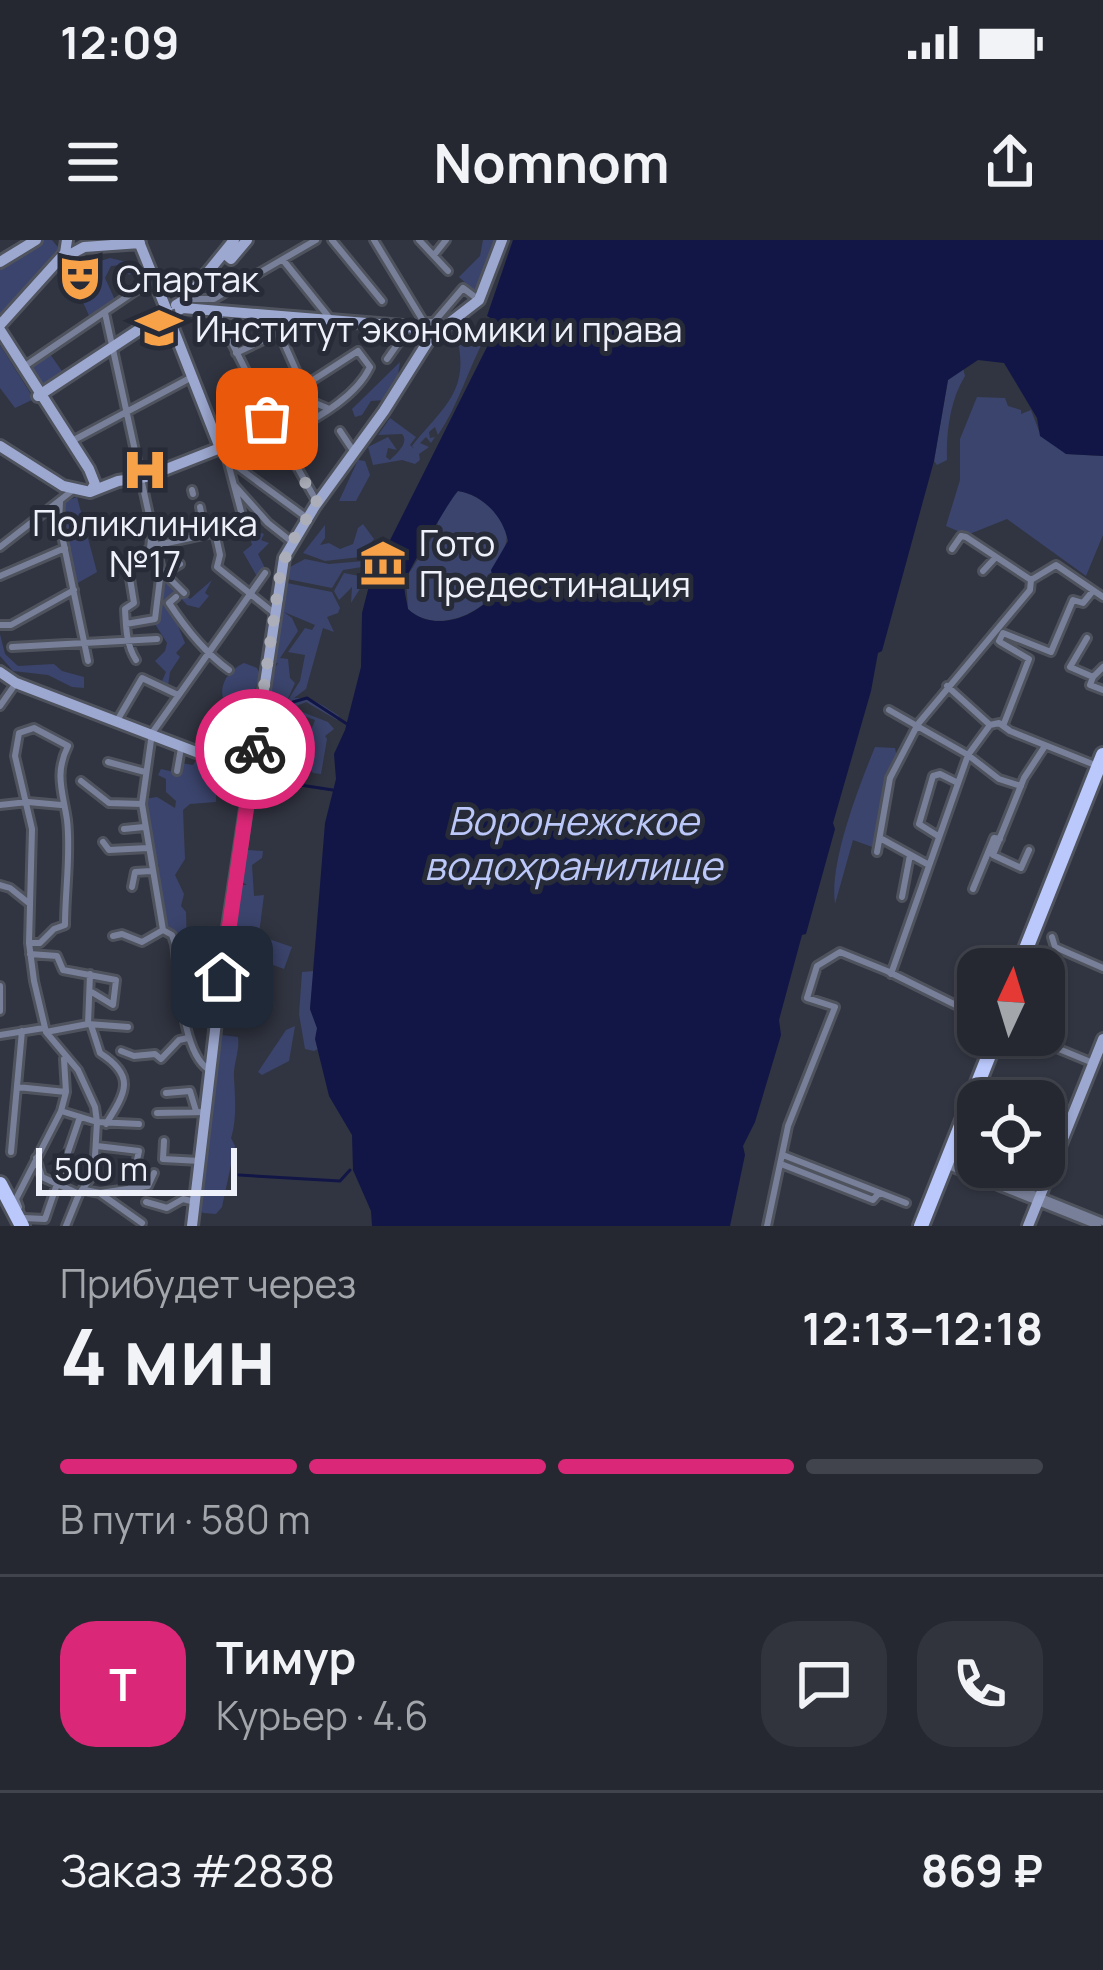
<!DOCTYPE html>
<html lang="ru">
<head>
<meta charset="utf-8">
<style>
  :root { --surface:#252831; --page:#31343d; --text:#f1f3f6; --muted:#a3a6ab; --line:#42444d; --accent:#db2777 }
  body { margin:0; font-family:Manrope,sans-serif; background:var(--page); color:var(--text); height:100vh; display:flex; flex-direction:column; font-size:45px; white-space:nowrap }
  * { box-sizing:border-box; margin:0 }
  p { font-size:39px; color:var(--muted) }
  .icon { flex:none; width:66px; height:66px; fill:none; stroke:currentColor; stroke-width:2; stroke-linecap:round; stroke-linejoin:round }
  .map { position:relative; height:986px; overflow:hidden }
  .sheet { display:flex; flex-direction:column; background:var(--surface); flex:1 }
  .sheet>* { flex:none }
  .needle { width:78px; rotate:4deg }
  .fabs { position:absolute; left:957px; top:708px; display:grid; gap:24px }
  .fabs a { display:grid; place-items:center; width:108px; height:108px; border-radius:24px; background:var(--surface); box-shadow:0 3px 9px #0004,0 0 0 3px var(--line); font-size:60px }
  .scale { position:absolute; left:36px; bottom:30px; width:201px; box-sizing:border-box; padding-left:12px; border:6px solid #eef1f9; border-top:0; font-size:33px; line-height:42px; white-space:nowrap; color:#eef1f9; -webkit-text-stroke:9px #272b37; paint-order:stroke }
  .pin { position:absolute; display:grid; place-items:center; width:102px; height:102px; color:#fff; margin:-51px; border-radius:24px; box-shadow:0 6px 18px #0006 }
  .courier { position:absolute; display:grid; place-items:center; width:120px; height:120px; margin:-60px; border:9px solid #db2777; border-radius:50%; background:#fff; color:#222; box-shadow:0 3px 15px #0007 }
  .summary em { font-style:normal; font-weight:700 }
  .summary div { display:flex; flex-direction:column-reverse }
  .summary { display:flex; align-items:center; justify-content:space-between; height:204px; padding:0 60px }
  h1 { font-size:78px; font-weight:700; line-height:90px }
  .bar { display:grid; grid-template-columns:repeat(4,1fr); gap:18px 12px; align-content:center; height:144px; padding:0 60px }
  .bar i { height:15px; border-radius:9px; background:var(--line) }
  .bar .active { background:var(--accent) }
  .bar p { grid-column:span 4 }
  .line { display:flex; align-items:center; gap:30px; padding:0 60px; border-top:3px solid var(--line) }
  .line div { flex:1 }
  .round { display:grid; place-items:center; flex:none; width:126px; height:126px; border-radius:36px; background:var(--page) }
  .status { display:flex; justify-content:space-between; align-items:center; height:84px; padding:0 60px; background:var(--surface); direction:ltr }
  .status svg { height:33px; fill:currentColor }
  header { display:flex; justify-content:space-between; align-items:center; height:156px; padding:0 60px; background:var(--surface); font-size:54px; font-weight:700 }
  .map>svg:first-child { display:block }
  .green { fill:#3b446c; fill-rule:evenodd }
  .water { fill:#121646; fill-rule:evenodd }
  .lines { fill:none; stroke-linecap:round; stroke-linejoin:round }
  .stream { stroke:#121646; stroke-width:3 }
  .street-casing { stroke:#4f535e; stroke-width:12 }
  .secondary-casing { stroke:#4f535e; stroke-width:16 }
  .primary-casing { stroke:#4f535e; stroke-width:20 }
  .street { stroke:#787f98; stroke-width:6 }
  .secondary { stroke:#9da8d0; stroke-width:10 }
  .primary { stroke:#bac8fc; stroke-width:14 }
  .secondary-bridge-casing { stroke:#4f535e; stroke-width:16; stroke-linecap:butt }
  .secondary-bridge { stroke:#9da8d0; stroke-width:10 }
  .done { stroke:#acafb9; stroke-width:12; stroke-dasharray:0 21.6 }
  .route { stroke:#db2777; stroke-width:15 }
  .labels { text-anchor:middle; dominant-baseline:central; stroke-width:10; stroke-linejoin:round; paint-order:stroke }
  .poi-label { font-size:36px; fill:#eef1f9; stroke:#272b37; text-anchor:start }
  .water-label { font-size:39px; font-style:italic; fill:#bbc8f9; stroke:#272b37 }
</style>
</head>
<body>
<div class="status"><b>12:09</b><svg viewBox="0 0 49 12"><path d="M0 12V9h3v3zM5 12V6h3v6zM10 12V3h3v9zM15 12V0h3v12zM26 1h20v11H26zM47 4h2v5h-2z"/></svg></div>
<header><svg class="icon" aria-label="menu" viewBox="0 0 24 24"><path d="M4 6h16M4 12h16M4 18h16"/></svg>Nomnom<svg class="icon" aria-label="share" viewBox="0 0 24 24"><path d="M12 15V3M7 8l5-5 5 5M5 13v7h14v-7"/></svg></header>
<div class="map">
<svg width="1103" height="986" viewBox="0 0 1103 986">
  <rect width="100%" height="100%" fill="#313541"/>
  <path class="green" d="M 39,0 L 52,0 L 62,12 L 0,78 L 0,24 Z
    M 483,0 L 497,0 L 476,53 L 459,37 L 480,16 Z
    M 110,18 L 127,22 L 133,32 L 129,35 L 121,25 L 111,26 L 105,38 L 116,62 L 91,80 L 81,58 L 94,49 L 90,24 Z
    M 476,98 L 485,98 C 468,129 459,164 438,195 L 435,187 L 429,192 L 430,198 L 435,197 L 431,203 L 426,197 L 420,203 L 429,207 L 419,214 L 420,220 L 415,224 L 402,220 L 373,225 L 368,207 L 388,197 L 397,210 L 388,208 L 386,217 L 390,220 C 395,215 410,203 402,194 L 378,195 L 390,178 L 416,197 L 410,205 L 414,209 L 412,206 C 441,169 469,153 458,102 Z
    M 0,105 L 34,159 L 15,168 L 0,148 Z
    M 50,114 L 64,134 L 43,148 L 29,128 Z
    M 400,122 L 397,141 L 394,141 L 385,160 L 371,161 L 362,175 L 355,177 L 352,169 Z
    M 963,128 L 965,136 C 950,160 946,193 947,220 L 937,225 L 934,221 L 948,140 Z
    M 228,130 L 237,142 L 246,137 L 253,151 L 247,160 L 254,173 L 234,192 L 232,189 L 243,178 L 237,160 L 224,154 L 230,141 Z
    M 977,157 L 1005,158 L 1008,166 L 1021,170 L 1021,174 L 1031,170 L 1039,191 L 1066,214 L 1103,216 L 1103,295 L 1086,336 L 1007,279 L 967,295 L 946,286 L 960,240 L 960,199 Z
    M 358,220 L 365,221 L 370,235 L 356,261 L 339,261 Z
    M 458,251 C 478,253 512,279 506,303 C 503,315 494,325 491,338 L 495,352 C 477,377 433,393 408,369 L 406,338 L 436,291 L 440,273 Z
    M 77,257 L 97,332 L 76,344 L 58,271 L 61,263 Z
    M 363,284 L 374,299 L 360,317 L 325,321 L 303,313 L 325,285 L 325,298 L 320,305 L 329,303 L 340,309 L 353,304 L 358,288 Z
    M 248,289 L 264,294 L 261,300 L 269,303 L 258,314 L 265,328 L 259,340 L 243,312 L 252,305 Z
    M 376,300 L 385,304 L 377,321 L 368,318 L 376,323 L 351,363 L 352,347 L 339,360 L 334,351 L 344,333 L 359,336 L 365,332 L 362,327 L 343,330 L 332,348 L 287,339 L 290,327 L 305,319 L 329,324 L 364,321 Z
    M 162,336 L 190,359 L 212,340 L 205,353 L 209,356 L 199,368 L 187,365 L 178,355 L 168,361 L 185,403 L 176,413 L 180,417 L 170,432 L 168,446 L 162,441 L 166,432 L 155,421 L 165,411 L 167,403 L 155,384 Z
    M 287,343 L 332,352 L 340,368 L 338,373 L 327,377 L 334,392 L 323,388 L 306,449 L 294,458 C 312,457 323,465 339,476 L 337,480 L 306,462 L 292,468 L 328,482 L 334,489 L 325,496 L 327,499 L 321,534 L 313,533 L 302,515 L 315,480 L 281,468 L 278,487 L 282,503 L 273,501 L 276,474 L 267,472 L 273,430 L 278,423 L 274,424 ZM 284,372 L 315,385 L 312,390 L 305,388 L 288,412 L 305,415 L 300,441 L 286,463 L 295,443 L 290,438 L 288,419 L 280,418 L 298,391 L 292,378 Z
    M 0,394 L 5,414 L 18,426 L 54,424 L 62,431 L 84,437 L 84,448 L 72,447 L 48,435 L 13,431 L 0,416 Z
    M 244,423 L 257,428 L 260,434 L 249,469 L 254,481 L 251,488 L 223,480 L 226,473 L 212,470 L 223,458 C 219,443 230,429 244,423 Z
    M 875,507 L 895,508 L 897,517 L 885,543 L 875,608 L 853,600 L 835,664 C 829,623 859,546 875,507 Z
    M 198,517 L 211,522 L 204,539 L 216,544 L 216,562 L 190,564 L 183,570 L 185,619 L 175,635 L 184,654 L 181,666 L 186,672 L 188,738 L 179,697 L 165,686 L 155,634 L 159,625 L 154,624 L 144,559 L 157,557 L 175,568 L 176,561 L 166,552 L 166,539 L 158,535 L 161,529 L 178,533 L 181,523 L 193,525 Z
    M 247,610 L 263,611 L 262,618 L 252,625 L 254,656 L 264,655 L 259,694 L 242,693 L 240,688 L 235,692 L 242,645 L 247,645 L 242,642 Z
    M 266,698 L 292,707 L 284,729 L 257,719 Z
    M 314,731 L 310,769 L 317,788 L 318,809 L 314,811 L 305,809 L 299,774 L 302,732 Z
    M 295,786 L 289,821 L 262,835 L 258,832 L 286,790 Z
    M 222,795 L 238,797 C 240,811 233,824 234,838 C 235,856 237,880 231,898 L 235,906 L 222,967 L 216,974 L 203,973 L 200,969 Z"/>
  <path class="water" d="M 513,0 L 1103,0 L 1103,216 L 1066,214 L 1040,196 L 1037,178 L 1004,123 L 978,120 L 948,140 L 934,221 L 882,411 L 878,413 L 871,451 L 833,583 L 835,589 L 806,694 L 802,695 L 779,780 L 781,795 L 755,882 L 743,906 L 745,915 L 730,986 L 372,986 L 371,971 L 353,930 L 352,895 L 329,856 L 315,799 L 317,788 L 310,769 L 325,583 L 336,539 L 334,514 L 345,490 L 361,427 L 362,373 L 371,338 L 499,83 L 487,76 ZM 458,251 C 483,255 503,276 508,301 L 491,330 L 495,352 C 477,378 433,393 408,369 C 407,361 403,350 405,341 C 407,333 452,256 458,251 Z"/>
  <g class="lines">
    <path class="stream" d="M 290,469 L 293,462 L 307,458 L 347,484
      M 272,561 L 287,543 L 333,550
      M 239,935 L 340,941 L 350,930"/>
    <g class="street-casing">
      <path id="street" d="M 332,0 L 382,61
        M 374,0 L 428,89
        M 419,0 L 448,31
        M 434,15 L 446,0
        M 283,20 L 332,81
        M 186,59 L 214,59 L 316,0
        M 220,72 L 220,79 L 266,171
        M 105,73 L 161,330 L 184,353
        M 272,76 L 302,144
        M 426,82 L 434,82 L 463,48 L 479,60
        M 236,113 L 295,85 L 297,78
        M 387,119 L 408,89
        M 22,128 L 153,39
        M 283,164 L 315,163 L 327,168
        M 256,182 L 264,179 L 272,183 L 317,262
        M 294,190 C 321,176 357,155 370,127 L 358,111 L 262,173 L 220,208 L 227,219 L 307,278
        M 340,191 L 354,212
        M 72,201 L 192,137
        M 235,246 L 268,283 L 292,302
        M 192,250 L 193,254
        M 60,262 L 59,281 L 88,421
        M 200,267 L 205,294
        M 215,292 L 220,315 L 217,327 L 274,373
        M 158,305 L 240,287 L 243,279 L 227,219
        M 0,307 L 73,250
        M 952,309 L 961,296 L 966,297 L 1031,340
        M 983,331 L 996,317
        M 164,333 L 180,324
        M 0,336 L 65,308
        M 176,357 L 169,363 C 186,389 204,412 229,430
        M 126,384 L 155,379 L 161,330
        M 0,385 L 11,385 L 74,350
        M 1087,398 L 1070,427 L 1093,437
        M 999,401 L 1003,393 L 1051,412 L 1073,360 L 1083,363 L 1092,352
        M 1000,402 L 1029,419 L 1003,486
        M 12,407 L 157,399
        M 136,420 C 126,404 126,387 125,369 L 134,363 L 128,326 L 150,308 L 152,290
        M 1093,437 L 1090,445 L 1103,450
        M 1093,437 L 1103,427
        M 947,446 L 990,485 L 999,483 L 1010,491 L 1095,525
        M 0,466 L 16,443
        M 889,470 L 968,515 L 999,539 L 1021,546
        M 118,479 L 142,438 L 178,455
        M 108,522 L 145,532
        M 177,531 L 181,508
        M 81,541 L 109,563 L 142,564
        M 0,565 L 28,562 L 61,565
        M 124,589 L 144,587
        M 938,596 L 919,584 L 933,536 L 940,534 L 958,543
        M 880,598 L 929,625
        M 103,602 L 109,610 L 148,608
        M 1029,610 L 1021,628 L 993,615 L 1024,538 L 1045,506
        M 877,612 L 890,538 L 918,484 L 1030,350 L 1031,340 L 1056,325 L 1103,357
        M 0,645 L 10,648 L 30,664
        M 132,647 L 135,632 L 151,631
        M 973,649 L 994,598 L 1000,599
        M 902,657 L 910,615
        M 113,696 L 122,694 L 142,702 L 163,690
        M 1052,697 L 1055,707 L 1103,728
        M 29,703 L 40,703 L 54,689 L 65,685 C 65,651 71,613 67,580 C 63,552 54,534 68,506 L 34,488 L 19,493 L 15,516 L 32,589 L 29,703 L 34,741 L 46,792 L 78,830 L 95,867 L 97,882 L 94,933 L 79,954 L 66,986
        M 30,714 L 57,716 L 63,730 L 116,740 L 113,765 L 90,751
        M 891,734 L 968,515 L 990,485
        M 0,746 L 0,771
        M 88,784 L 90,734
        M 91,785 L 100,813 C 136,836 126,852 106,884
        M 46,792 L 88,784 L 128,787
        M 0,795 L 44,788
        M 1025,795 L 1093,823
        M 121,811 L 134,816 L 155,814 L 161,819 L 179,800 L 188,798
        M 208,829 C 181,811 180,736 175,704 L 172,695 L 163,690 L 142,564 L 152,493 L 265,333
        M 17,847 L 66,852
        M 166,853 L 190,851 L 196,871
        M 61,871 L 97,882 L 139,884
        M 157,873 L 206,872
        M 164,901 L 163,919 L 200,921
        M 97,906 L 139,911 L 131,947
        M 11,912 L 22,791
        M 783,915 L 906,963
        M 36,918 L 42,937 L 79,954
        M 951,921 L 1103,982
        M 781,924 L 873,960 L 879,953
        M 948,926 L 1098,986
        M 85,950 L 100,953 L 148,946 L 154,933
        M 101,954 L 142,983
        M 146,962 L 167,968 L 183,959 L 195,962
        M 19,967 L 16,959 L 61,871 L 66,852 L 64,819
        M 23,978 L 45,979 L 80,877
        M 767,986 L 788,886 L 835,767 L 807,758 L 817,726 L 840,712 L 887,731 L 978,776"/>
    </g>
    <g class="secondary-casing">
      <path id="secondary" d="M 139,2 L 167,71
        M 224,13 L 231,19 L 247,0
        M 64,18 L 84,7 L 140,3
        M 0,22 L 36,0
        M 176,65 L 186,59 L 234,0
        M 0,85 L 65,13 L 67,0
        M 144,87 L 183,68 L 403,86 L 435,92
        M 0,90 L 89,229 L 95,244 L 90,252
        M 38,156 L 146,85
        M 0,206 L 63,246 L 90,252
        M 90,252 L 118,241 L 146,237 L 220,208 L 169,78
        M 0,432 L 16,443 L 251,533
        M 192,986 L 224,714 L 284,318 L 315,266 L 384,171 L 430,98 L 479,60 L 502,0
        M 1028,986 L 1103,799"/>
    </g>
    <g class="primary-casing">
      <path id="primary" d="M 1018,729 L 1103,515
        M 0,944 L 22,986
        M 921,986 L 997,795"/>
    </g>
    <use href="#street" class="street"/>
    <use href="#secondary" class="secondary"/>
    <use href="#primary" class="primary"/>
    <g class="secondary-bridge-casing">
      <path id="secondary-bridge" d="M 167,71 L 169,78"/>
    </g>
    <use href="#secondary-bridge" class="secondary-bridge"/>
  </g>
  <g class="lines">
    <path class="done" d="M 255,509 L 281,328 L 292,302 L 317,262 L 267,179"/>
    <path class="route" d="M 222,737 L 255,509"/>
  </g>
  <defs>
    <g id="theatre-bare" transform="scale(3.6)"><path d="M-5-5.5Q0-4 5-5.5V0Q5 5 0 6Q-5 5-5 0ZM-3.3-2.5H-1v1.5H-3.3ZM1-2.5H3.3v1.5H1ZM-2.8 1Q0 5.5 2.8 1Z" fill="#f7a149" stroke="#272b37" stroke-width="2.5" paint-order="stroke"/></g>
    <g id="university-bare" transform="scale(3.6)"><path d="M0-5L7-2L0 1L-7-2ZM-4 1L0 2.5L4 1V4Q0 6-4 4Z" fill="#f7a149" stroke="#272b37" stroke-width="2.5" paint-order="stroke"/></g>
    <g id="hospital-bare" transform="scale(3.6)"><path d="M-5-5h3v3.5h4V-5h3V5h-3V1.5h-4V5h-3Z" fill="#f7a149" stroke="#272b37" stroke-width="2.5" paint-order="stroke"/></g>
    <g id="museum-bare" transform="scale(3.6)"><path d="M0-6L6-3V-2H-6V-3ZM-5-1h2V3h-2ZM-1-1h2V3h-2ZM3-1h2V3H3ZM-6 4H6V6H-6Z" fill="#f7a149" stroke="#272b37" stroke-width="2.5" paint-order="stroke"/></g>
  </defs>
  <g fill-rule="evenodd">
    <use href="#theatre-bare" x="80" y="38"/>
    <use href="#university-bare" x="159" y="88"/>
    <use href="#hospital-bare" x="145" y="230"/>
    <use href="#museum-bare" x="383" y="323"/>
  </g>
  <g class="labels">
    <g class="poi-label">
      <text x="116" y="38">Спартак</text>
      <text x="195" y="88">Институт экономики и права</text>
      <text x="145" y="282" text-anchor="middle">Поликлиника<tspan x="145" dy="41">№17</tspan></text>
      <text x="419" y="302">Гото<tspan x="419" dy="41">Предестинация</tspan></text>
    </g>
    <g class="water-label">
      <text x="573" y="580">Воронежское<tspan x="573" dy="45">водохранилище</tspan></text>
    </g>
  </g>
</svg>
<div class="fabs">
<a><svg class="needle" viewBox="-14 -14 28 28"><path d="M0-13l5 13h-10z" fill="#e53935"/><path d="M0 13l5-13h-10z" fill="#a3a6ab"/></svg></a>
<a><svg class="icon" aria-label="locate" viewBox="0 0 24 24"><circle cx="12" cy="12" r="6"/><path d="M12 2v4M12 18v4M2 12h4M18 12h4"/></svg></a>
</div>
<div class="scale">500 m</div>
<div class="pin" style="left:267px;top:179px;background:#ea580c"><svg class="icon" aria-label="bag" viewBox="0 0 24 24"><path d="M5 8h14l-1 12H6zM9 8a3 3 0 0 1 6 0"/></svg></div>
<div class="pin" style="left:222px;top:737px;background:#1f2937"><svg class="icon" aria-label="home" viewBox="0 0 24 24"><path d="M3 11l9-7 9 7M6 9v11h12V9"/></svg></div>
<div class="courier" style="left:255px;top:509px"><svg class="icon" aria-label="bike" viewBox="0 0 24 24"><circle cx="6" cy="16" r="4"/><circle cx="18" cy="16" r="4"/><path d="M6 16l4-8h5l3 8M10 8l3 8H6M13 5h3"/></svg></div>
</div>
<section class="sheet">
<div class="summary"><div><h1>4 мин</h1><p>Прибудет через</p></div><em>12:13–12:18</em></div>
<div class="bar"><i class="active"></i><i class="active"></i><i class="active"></i><i></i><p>В пути · 580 m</p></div>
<div class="line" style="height:216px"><b class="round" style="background:var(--accent);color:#fff">Т</b><div><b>Тимур</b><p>Курьер · 4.6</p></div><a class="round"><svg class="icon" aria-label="chat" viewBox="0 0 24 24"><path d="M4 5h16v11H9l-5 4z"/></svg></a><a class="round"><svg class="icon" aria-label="phone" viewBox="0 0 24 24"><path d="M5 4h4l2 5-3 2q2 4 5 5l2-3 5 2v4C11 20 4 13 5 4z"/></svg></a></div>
<div class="line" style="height:156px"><div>Заказ #2838</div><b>869 ₽</b></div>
</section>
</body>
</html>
